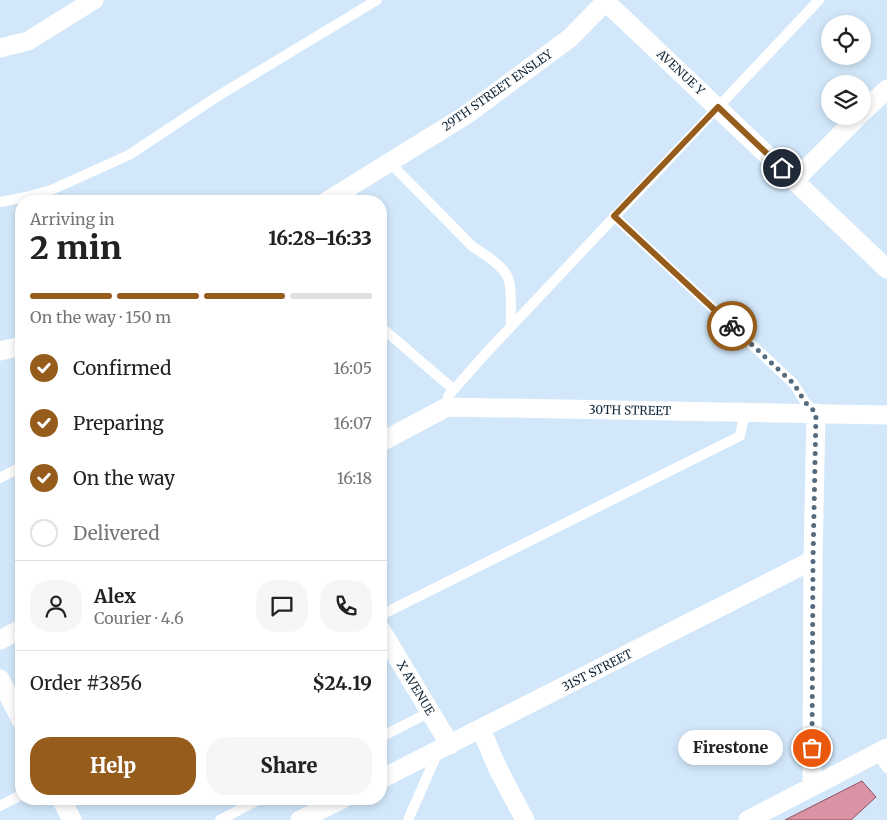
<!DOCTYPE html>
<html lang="en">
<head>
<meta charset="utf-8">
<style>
  :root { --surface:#fff; --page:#f6f6f6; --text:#222; --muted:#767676; --line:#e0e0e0; --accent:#965c1b }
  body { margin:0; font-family:Merriweather,serif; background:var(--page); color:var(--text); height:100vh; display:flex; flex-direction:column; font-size:19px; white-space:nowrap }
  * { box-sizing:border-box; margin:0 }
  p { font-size:16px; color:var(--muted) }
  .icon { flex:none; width:28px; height:28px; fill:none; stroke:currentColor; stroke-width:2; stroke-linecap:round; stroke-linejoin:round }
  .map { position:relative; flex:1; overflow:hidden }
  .panel { position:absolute; left:15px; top:195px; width:372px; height:610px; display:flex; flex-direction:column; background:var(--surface); border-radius:20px; box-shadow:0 2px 8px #0003 }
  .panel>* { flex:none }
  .fabs { position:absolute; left:821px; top:15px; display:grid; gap:10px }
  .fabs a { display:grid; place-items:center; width:50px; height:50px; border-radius:50%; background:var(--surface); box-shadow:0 2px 8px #0003; font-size:25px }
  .pin { position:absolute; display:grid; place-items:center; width:42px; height:42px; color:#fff; margin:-21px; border:2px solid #fff; border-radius:50%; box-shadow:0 1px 5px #0007 }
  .courier { position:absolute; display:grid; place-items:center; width:50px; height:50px; margin:-25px; border:4px solid #965c1b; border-radius:50%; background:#fff; color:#222; box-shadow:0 1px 6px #0007 }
  .bubble { position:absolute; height:35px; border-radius:18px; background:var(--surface); box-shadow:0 2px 8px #0003; font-size:16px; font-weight:800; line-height:35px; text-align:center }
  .overview em { font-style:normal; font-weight:800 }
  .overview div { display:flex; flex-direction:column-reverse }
  .overview { display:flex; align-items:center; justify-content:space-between; height:85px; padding:0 15px }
  h1 { font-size:32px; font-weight:800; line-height:38px }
  .bar { display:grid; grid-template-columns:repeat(4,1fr); gap:8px 5px; align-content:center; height:60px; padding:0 15px }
  .bar i { height:6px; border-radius:4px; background:var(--line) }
  .bar .on { background:var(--accent) }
  .bar p { grid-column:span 4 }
  .line { display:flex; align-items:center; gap:12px; padding:0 15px; border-top:1px solid var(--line) }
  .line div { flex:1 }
  .round { display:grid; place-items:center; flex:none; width:52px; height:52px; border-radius:20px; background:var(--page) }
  ol { padding:0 15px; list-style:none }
  li { display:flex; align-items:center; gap:15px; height:55px }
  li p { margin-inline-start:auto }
  li .icon { padding:5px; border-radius:50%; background:var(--accent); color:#fff; stroke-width:4 }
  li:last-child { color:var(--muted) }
  li i { width:28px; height:28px; border:2px solid var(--line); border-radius:50% }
  .primary-button { display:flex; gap:10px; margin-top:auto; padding:10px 15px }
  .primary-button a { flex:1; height:58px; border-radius:20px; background:var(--accent); color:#fff; font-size:20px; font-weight:800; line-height:58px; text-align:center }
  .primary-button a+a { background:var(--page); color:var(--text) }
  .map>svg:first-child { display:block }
  .building { fill:#d993a4; stroke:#915162 }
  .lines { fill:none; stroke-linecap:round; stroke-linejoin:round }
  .lane { stroke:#fff; stroke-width:10 }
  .street { stroke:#fff; stroke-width:19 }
  .done { stroke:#556b7d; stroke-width:5; stroke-dasharray:0 9 }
  .route { stroke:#965c1b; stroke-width:6 }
  .labels { text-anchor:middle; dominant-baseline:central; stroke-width:4; stroke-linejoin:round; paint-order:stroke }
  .street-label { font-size:12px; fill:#12283a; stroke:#fff }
</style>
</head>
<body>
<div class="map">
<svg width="887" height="820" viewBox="0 0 887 820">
  <rect width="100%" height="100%" fill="#d2e8fa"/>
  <path class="building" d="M 862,781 L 876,797 L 851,820 L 785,820 Z"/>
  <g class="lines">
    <path class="lane" d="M 389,162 L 473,247 C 483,253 504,267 508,278 C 513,290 510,313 511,326
      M 0,202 L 26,197 L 51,190 L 129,155 L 218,96 L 377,0
      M 614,216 L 794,384 L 805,402 L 815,412
      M 381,327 L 453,389
      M 447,407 L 448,396 L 487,352 L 819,0
      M 0,478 L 21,467
      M 381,615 L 740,436 L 745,412
      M 381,737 L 430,712
      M 877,753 L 887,768
      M 0,806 L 21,795
      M 220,820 L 260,799
      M 408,820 L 438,752"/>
    <path class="street" d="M 604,0 L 887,269
      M 0,48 L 28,41 L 94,0
      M 862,113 L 887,89
      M 795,180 L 859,116
      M 327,201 L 466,115 L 570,38 L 607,0
      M 0,351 L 21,346
      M 381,442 L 447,407 L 887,415
      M 381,630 L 450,745
      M 0,640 L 21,629
      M 0,679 L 21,720
      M 481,729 L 498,769 L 525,820
      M 381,779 L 813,560
      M 812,786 L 813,560 L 816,413
      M 61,799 L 72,820
      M 300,820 L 343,799
      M 748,820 L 887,748"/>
  </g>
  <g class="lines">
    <path class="done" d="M 732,326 L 794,384 L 805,402 L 816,413 L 813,560 L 812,748"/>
    <path class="route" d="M 732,326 L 614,216 L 718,107 L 782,168"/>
  </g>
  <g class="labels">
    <g class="street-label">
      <text transform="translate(681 72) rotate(43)">AVENUE Y</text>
      <text transform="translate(497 90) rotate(-35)">29TH STREET ENSLEY</text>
      <text transform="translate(630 410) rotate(1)">30TH STREET</text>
      <text transform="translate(597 670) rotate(-27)">31ST STREET</text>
      <text transform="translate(416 688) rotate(59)">X AVENUE</text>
    </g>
  </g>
</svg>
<div class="fabs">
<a><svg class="icon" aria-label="locate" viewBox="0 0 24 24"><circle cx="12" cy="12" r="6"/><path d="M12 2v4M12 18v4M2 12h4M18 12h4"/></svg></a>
<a><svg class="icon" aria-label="layers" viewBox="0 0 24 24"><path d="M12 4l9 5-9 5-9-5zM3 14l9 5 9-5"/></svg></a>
</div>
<div class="pin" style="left:812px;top:748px;background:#ea580c"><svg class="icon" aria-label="bag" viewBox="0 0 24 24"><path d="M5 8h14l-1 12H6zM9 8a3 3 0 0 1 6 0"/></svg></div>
<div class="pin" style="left:782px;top:168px;background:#1f2937"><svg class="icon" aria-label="home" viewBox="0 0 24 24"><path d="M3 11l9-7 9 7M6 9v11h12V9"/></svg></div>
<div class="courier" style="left:732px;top:326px"><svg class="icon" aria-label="bike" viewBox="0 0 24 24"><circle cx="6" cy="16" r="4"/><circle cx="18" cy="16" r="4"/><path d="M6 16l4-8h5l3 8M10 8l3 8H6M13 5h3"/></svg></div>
<div class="bubble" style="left:678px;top:730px;width:105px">Firestone</div>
<section class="panel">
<div class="overview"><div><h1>2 min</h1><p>Arriving in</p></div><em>16:28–16:33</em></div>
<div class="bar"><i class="on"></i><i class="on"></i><i class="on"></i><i></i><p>On the way · 150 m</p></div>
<ol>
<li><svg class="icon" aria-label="check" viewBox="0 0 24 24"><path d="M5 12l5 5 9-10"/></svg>Confirmed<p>16:05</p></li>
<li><svg class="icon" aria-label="check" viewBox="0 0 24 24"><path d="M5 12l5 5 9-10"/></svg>Preparing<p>16:07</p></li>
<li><svg class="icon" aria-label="check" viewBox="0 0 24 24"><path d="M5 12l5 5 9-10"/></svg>On the way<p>16:18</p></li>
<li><i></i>Delivered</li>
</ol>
<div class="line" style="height:90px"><a class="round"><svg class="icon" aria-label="person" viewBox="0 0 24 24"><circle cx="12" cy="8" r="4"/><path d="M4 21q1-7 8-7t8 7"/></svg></a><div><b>Alex</b><p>Courier · 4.6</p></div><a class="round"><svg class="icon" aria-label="chat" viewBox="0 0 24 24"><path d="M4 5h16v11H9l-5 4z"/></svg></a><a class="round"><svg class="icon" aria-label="phone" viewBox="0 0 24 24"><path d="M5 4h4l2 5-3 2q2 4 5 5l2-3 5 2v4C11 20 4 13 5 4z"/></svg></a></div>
<div class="line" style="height:65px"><div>Order #3856</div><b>$24.19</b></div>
<div class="primary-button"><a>Help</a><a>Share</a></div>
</section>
</div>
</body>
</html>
